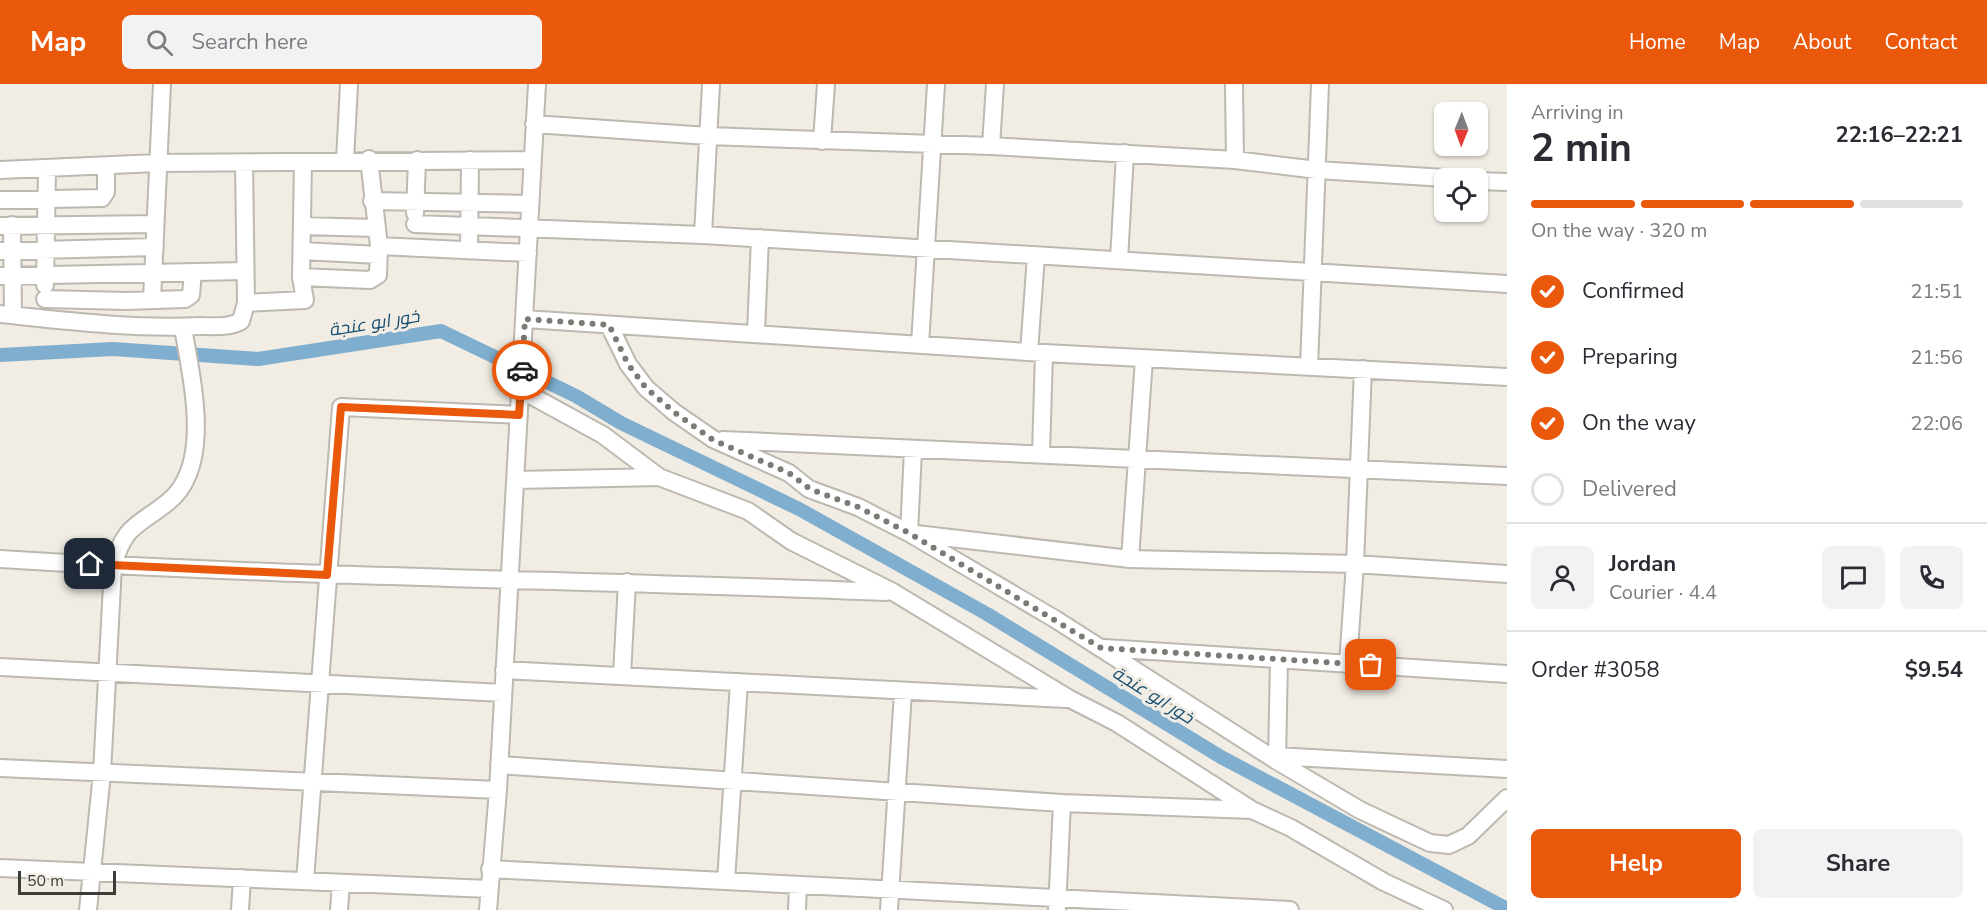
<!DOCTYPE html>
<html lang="en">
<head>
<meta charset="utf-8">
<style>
  :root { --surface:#fff; --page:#f2f2f3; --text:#2b2b33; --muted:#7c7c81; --line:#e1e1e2; --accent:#ea580c }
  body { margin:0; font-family:"Nunito Sans",Cairo,sans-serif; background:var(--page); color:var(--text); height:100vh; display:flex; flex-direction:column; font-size:22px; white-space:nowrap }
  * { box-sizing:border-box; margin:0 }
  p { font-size:20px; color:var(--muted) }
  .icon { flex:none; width:33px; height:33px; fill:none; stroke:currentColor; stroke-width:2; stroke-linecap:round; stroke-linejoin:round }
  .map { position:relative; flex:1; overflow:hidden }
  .panel { display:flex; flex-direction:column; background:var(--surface); width:480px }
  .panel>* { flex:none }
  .needle { width:39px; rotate:181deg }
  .fabs { position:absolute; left:1434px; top:18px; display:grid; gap:12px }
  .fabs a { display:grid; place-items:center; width:54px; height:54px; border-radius:9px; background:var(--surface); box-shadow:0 2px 4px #0004; font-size:30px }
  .scale { position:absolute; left:18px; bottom:15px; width:98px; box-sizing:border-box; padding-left:6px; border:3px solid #3e3c39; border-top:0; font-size:16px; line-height:21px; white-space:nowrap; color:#3e3c39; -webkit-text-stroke:4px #f2ede4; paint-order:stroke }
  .pin { position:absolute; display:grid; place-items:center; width:51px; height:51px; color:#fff; margin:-26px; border-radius:12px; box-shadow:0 3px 9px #0006 }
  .courier { position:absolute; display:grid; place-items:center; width:60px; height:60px; margin:-30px; border:4px solid #ea580c; border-radius:50%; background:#fff; color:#222; box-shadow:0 2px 8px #0007 }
  .headline em { font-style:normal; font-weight:700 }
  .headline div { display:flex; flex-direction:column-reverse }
  .headline { display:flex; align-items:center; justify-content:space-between; height:102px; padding:0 24px }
  h1 { font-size:39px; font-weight:700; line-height:45px }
  .bar { display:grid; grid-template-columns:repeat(4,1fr); gap:9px 6px; align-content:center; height:72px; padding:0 24px }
  .bar i { height:8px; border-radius:4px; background:var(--line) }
  .bar .selected { background:var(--accent) }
  .bar p { grid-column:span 4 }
  .line { display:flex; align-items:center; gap:15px; padding:0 24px; border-top:2px solid var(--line) }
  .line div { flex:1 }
  .round { display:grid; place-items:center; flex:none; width:63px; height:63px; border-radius:9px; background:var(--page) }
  ol { padding:0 24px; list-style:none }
  li { display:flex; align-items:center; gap:18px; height:66px }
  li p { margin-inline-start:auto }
  li .icon { padding:6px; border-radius:50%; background:var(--accent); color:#fff; stroke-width:4 }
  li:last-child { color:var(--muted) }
  li i { width:33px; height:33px; border:3px solid var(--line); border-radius:50% }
  .action { display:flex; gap:12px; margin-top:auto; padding:12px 24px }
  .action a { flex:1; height:69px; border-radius:9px; background:var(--accent); color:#fff; font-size:24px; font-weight:700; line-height:69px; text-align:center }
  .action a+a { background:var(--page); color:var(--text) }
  header { display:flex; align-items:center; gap:36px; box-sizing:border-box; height:84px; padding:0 30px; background:var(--accent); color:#fff }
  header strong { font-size:28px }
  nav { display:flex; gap:33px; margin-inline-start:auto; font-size:21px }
  .search { width:420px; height:54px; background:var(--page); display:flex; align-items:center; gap:15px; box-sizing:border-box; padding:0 21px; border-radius:9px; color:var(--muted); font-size:22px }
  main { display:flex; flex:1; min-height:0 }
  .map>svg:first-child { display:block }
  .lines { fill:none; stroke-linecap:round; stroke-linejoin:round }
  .canal { stroke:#7faecf; stroke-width:14 }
  .minor-casing { stroke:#bdb8b0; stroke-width:20 }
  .minor { stroke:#fff; stroke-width:16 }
  .done { stroke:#7d7a75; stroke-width:6; stroke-dasharray:0 10.8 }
  .route { stroke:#ea580c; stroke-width:8 }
  .labels { text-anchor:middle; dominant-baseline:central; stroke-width:6; stroke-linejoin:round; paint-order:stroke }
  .water-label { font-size:18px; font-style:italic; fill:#164e70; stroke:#f2ede4 }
</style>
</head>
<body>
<header>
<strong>Map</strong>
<div class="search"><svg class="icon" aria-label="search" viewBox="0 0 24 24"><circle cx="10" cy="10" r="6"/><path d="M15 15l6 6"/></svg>Search here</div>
<nav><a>Home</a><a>Map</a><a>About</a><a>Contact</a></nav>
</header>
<main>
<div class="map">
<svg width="1507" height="826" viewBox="0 0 1507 826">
  <rect width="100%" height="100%" fill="#f2ede4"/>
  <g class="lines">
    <path class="canal" d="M 0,271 L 113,265 L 258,275 L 441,247 L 576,312 L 621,339 L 799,425 L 987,530 L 1221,673 L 1507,825"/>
    <g class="minor-casing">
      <path id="minor" d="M 1234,0 L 1235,76
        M 534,40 L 708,52 L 991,62 L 1235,76 L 1317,86 L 1445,94
        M 822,57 L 826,0
        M 991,62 L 995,0
        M 345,76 L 349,0
        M 0,86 L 157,79 L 532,76
        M 1478,97 L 1507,98
        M 0,116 L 102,114 L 106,108 L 106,82
        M 372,117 L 530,120
        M 415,129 L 417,76
        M 415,140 L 703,151 L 1507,200
        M 12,141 L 13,231
        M 0,142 L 155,140
        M 302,142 L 376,144
        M 703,151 L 711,0
        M 379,162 L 528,169
        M 469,165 L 470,76
        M 0,167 L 155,163
        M 302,167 L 379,171
        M 1119,176 L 1125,69
        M 0,192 L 245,187
        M 301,193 L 370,196 L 378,191 L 379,162 L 369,75
        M 45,201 L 47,85
        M 45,215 L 127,217 L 185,215 L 191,211 L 193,188
        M 152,216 L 162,0
        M 246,219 L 305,216 L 301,193 L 303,78
        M 0,230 C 67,237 132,245 200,242 C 213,242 229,244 241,237 L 246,219 L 244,79
        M 525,235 L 1044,269 L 1507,293
        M 609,241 L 628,280 L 646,304 L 674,328 L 713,355 L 789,389 L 809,405 L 858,423 L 909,449 L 1055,535 L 1277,677 L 1360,726 L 1430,759 L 1449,761 L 1468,752 L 1507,714
        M 756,249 L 760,154
        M 920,261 L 936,0
        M 1029,268 L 1036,172
        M 1309,283 L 1320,0
        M 521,306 L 603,351 L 659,393 L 748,427 L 791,457 L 893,508 L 1070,615 L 1117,639 L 1252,726 L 1291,744 L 1384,798 L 1444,826
        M 723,356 L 1507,392
        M 1041,370 L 1044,269
        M 516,396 L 659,393
        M 909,449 L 913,366
        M 916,450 L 1130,475 L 1355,480 L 1507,490
        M 0,475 C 295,493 591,496 886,508
        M 1130,475 L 1144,275
        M 1104,564 L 1507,590
        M 1348,579 L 1355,480 L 1363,285
        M 0,583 L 503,609
        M 504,586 L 1066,615
        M 622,591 L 627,498
        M 1276,672 L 1507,685
        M 1277,677 L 1279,575
        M 499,681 L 1062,719 L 1252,726
        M 0,684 L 498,706
        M 0,784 L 489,805
        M 490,785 L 1290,826
        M 305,797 L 341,323 L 519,331
        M 726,797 L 739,598
        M 88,826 L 102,689 L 113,482 C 125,440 137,443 168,418 C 214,381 191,294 183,243
        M 240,826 L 242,794
        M 339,826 L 341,799
        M 488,826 L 498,706 L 537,0
        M 797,826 L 798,801
        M 889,826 L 903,608
        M 1057,826 L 1062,719"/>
    </g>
    <use href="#minor" class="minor"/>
  </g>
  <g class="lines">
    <path class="done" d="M 522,286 L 525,235 L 609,241 L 628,280 L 646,304 L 674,328 L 713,356 L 789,389 L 810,405 L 858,423 L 909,449 L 1101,564 L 1371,581"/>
    <path class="route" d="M 90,480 L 327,491 L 341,323 L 519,331 L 522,286"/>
  </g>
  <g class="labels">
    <g class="water-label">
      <text transform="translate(374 239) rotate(-9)">خور ابو عنجة</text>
      <text transform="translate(1153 611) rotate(32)">خور ابو عنجة</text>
    </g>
  </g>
</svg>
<div class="fabs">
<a><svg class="needle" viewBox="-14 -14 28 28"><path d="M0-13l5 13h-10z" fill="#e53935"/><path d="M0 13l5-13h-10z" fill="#7c7c81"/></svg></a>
<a><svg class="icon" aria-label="locate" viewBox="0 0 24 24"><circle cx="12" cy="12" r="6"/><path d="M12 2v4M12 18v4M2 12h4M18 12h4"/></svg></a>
</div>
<div class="scale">50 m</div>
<div class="pin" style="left:1371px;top:581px;background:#ea580c"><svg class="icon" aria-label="bag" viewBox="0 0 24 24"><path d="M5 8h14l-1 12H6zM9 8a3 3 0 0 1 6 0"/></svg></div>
<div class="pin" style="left:90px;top:480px;background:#1f2937"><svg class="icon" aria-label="home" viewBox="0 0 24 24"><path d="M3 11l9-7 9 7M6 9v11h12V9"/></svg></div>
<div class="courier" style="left:522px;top:286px"><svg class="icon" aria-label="car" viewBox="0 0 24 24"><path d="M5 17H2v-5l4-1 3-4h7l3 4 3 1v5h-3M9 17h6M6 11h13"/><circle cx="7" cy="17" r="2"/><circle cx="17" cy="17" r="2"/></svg></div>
</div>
<section class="panel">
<div class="headline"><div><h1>2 min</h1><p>Arriving in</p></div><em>22:16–22:21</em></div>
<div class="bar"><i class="selected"></i><i class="selected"></i><i class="selected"></i><i></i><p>On the way · 320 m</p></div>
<ol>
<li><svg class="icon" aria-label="check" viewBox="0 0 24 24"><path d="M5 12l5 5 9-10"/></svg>Confirmed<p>21:51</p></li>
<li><svg class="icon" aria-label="check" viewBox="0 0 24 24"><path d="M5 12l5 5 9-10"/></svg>Preparing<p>21:56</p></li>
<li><svg class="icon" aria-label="check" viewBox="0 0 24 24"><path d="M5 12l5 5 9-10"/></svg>On the way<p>22:06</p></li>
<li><i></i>Delivered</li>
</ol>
<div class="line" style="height:108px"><a class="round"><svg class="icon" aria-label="person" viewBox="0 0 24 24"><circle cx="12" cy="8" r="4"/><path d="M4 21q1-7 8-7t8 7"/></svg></a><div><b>Jordan</b><p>Courier · 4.4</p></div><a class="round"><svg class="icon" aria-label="chat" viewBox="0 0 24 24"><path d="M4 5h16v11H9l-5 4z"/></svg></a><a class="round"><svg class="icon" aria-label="phone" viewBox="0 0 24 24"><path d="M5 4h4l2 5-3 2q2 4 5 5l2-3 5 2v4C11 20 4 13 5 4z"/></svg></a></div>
<div class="line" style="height:78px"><div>Order #3058</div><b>$9.54</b></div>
<div class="action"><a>Help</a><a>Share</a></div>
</section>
</main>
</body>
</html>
